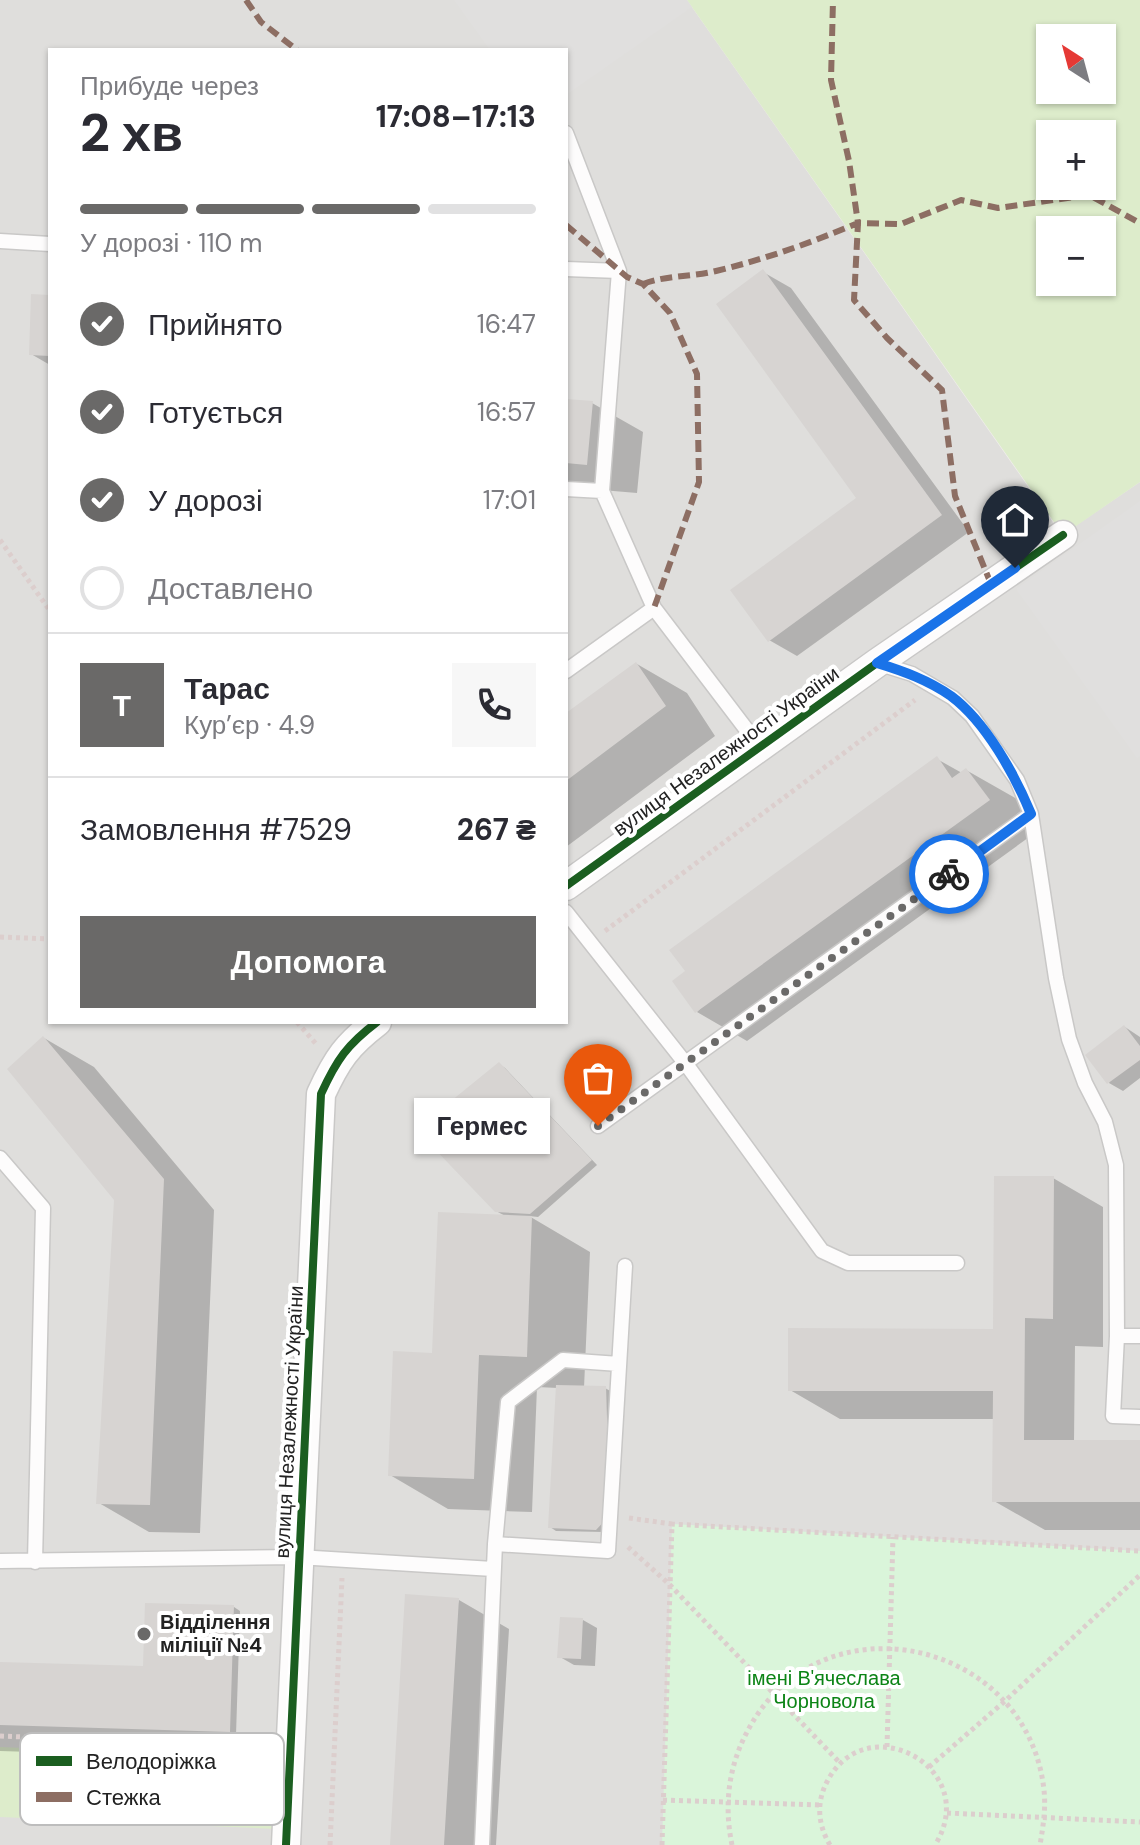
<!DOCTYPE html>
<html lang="uk">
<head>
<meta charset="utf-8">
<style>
  :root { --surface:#fff; --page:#f7f7f7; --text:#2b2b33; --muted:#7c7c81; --line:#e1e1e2; --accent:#6a6968 }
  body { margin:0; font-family:"DM Sans",sans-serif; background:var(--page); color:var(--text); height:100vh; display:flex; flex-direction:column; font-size:30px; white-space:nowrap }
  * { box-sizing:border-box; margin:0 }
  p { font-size:26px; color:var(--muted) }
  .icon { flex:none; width:44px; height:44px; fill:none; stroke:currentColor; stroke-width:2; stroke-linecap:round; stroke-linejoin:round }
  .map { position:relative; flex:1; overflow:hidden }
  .side { position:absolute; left:48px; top:48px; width:520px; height:976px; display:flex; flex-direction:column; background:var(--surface); border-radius:0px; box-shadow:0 2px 6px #0004 }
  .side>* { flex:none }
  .needle { width:52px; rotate:324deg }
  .fabs { position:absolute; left:1036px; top:24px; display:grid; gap:16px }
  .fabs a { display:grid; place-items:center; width:80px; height:80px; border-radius:0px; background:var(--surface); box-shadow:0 2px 6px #0004; font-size:40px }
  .pin { position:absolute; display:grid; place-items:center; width:68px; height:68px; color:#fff; margin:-82px -34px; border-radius:50% 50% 50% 0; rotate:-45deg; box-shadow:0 0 8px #0007 }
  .pin .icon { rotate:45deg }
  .courier { position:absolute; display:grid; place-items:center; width:80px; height:80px; margin:-40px; border:6px solid #1a73e8; border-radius:50%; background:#fff; color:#222; box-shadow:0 2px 10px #0007 }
  .bubble { position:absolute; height:56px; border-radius:0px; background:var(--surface); box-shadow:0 2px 6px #0004; font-size:26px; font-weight:800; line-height:56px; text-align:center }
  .overview em { font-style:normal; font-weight:800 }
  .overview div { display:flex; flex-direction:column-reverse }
  .overview { display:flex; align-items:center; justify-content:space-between; height:136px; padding:0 32px }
  h1 { font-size:52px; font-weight:800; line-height:60px }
  .bar { display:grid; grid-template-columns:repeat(4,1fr); gap:12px 8px; align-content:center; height:96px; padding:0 32px }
  .bar i { height:10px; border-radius:6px; background:var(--line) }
  .bar .active { background:var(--accent) }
  .bar p { grid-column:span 4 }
  .line { display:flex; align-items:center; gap:20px; padding:0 32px; border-top:2px solid var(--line) }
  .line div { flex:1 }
  .round { display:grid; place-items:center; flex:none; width:84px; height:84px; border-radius:0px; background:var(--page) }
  ol { padding:0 32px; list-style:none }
  li { display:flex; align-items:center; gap:24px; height:88px }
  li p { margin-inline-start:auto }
  li .icon { padding:8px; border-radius:50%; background:var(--accent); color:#fff; stroke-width:4 }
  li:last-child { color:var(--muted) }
  li i { width:44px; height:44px; border:4px solid var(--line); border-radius:50% }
  .button { display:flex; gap:16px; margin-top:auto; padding:16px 32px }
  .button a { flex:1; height:92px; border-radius:0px; background:var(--accent); color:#fff; font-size:32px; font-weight:800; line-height:92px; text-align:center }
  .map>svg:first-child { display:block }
  .residential { fill:#dfdedc; fill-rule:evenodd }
  .grass { fill:#ddeccb; fill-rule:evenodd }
  .park { fill:#daf5da }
  .parking { fill:#e0dfde }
  .shadow { fill:#0003 }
  .building { fill:#d7d4d2 }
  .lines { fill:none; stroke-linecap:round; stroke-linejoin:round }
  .lane-casing { stroke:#c9c8c7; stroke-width:17 }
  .street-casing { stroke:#c9c8c7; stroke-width:31 }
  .path { stroke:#dccecd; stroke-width:5; stroke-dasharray:4 4; stroke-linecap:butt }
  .lane { stroke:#fdfcfc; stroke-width:14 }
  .street { stroke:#fdfcfc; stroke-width:28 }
  .quiet { stroke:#8d6e63; stroke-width:6; stroke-dasharray:12 6; stroke-linecap:butt }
  .cycleway-casing { stroke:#fff; stroke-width:13 }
  .cycleway { stroke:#1b5e20; stroke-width:8 }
  .done { stroke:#6a6968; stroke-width:8; stroke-dasharray:0 14.4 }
  .route { stroke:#1a73e8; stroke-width:10 }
  .poi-dot { fill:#6a6968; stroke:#fff; stroke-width:3 }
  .labels { text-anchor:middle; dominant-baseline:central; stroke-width:8; stroke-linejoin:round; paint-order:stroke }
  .street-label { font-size:20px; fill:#222; stroke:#fff }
  .poi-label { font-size:20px; font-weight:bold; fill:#222; stroke:#fff; text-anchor:start }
  .park-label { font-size:20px; fill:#0c8416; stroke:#fff }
  .key { fill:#fff; stroke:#bdbdbd; stroke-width:2 }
  .key-label { font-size:22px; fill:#222 }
</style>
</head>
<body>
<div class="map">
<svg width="1140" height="1845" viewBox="0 0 1140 1845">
  <rect width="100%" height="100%" fill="#f0eeeb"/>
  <path class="residential" d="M 0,0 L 687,0 L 1062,535 L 1140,482 L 1140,1845 L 0,1845 ZM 50,50 L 566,50 L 566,1022 L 50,1022 Z"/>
  <path class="grass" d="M 687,0 L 1140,0 L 1140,482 L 1063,535 ZM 1050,38 L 1102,38 L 1102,90 L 1050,90 ZM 1050,134 L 1102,134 L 1102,186 L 1050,186 ZM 1050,230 L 1102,230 L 1102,282 L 1050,282 Z
    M 0,1747 L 279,1759 L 277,1829 L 0,1817 Z"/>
  <path class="park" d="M 672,1524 L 1140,1551 L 1140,1845 L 662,1845 Z"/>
  <path class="parking" d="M 454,0 L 687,0 L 692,7 L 566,95 L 566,50 L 490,50 Z
    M 1140,501 L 1140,756 L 1137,758 L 1016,589 Z"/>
  <path class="shadow" d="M 763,272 L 791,288 L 969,532 L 797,656 L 769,640 L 859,498 Z
    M 50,297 L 50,365 L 31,354 Z
    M 566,401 L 592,403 L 643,432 L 637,493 L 566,487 Z
    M 637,664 L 687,693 L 715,736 L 566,847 L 566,715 Z
    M 937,759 L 962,773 L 966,770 L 1017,799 L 1039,830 L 747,1041 L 697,1012 Z
    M 1125,1027 L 1140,1037 L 1140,1078 L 1123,1091 L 1109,1083 Z
    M 44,1038 L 94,1067 L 214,1210 L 200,1533 L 149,1532 L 99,1503 L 116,1199 Z
    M 499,1064 L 505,1068 L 597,1165 L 538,1217 L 529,1216 L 590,1252 L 584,1388 L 605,1388 L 612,1392 L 604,1532 L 556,1531 L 550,1527 L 558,1388 L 537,1387 L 532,1512 L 448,1509 L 390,1475 L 434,1355 L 507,1217 L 496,1211 Z
    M 1053,1178 L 1103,1207 L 1103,1347 L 1075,1346 L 1074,1442 L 1140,1442 L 1140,1530 L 1045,1530 L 994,1501 L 995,1419 L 840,1419 L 790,1390 L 995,1331 Z
    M 459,1600 L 509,1629 L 496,1845 L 392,1845 Z
    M 234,1607 L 240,1611 L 236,1735 L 192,1733 L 191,1757 L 0,1751 L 0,1664 L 142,1668 Z
    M 583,1620 L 597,1628 L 595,1666 L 574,1665 L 560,1657 Z"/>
  <path class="building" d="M 763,269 L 942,515 L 768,642 L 730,590 L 856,498 L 716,304 Z
    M 31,294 L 50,295 L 50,356 L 29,355 Z
    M 566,399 L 593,401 L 587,465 L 566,463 Z
    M 636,662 L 666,706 L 566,781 L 566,713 Z
    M 937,756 L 952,778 L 966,768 L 990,800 L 695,1013 L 672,981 L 685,971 L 669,950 Z
    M 1124,1025 L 1140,1046 L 1140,1060 L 1107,1084 L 1085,1055 Z
    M 43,1036 L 164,1179 L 150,1505 L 96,1504 L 114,1200 L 7,1069 Z
    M 499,1062 L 592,1160 L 530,1214 L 495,1212 L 427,1141 L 430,1118 Z
    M 994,1176 L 1054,1176 L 1053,1319 L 1025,1318 L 1024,1440 L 1140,1440 L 1140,1502 L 992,1502 L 993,1391 L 788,1391 L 788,1328 L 993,1329 Z
    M 438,1212 L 532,1216 L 527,1357 L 479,1355 L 474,1479 L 388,1476 L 393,1351 L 432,1353 Z
    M 556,1385 L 606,1386 L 610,1515 L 596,1530 L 548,1528 Z
    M 405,1594 L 459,1598 L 444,1845 L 390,1845 Z
    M 145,1603 L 234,1605 L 230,1732 L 0,1725 L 0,1662 L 143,1666 Z
    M 560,1617 L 583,1618 L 581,1659 L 557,1658 Z"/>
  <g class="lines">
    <g class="lane-casing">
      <path id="lane" d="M 566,133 L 619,271
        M 0,241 L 50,244
        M 566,269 L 619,271 L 602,491 L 566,489
        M 602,491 L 654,608
        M 877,663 L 912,674 L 953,698 L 972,716 L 1017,780 L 1031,814 L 1056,978 L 1069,1039 L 1085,1083 L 1105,1122 L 1116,1165 L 1117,1336 L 1140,1336
        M 566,671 L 654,608 L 759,746
        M 566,912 L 686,1064 L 822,1251 L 848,1263 L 957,1263
        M 598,1126 L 1031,814
        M 0,1158 L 43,1208 L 35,1562
        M 1117,1336 L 1113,1416 L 1140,1417
        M 495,1544 L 508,1402 L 563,1360 L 619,1364
        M 0,1561 L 298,1557 L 493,1569
        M 482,1845 L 495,1544 L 608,1551 L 625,1266"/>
    </g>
    <g class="street-casing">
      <path id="street" d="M 566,886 L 877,663 L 1063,535
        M 286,1845 L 321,1094 C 337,1059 347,1045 377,1022"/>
    </g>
    <path class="path" d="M 0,540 L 50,611
      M 605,931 L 915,700
      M 0,937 L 50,939
      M 297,1022 L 317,1045
      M 629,1518 L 672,1524
      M 628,1547 L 670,1585 L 840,1763
      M 0,1736 L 263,1747
      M 887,1747 L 893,1537
      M 929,1767 L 1005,1701 L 1140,1575
      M 663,1800 L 820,1805
      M 947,1813 L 1140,1822
      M 330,1845 L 342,1578
      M 662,1845 L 672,1524 L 1140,1551
      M 732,1845 C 724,1806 728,1768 747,1732 C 818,1594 1027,1637 1044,1790 C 1046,1809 1043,1827 1040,1845
      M 830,1845 C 819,1827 816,1806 825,1786 C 862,1703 984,1767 935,1845"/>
    <use href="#lane" class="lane"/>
    <use href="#street" class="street"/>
    <path class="quiet" d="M 246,0 L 261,22 L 297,50
      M 566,225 L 627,277 L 643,284 L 670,313 L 697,374 L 699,482 L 654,608
      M 643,284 C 667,275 691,277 716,271 C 766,259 810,243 858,223 L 849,161 L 831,80 L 833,0
      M 991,584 L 955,496 L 942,390 L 887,338 L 854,300 L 858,223 L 901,224 L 961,200 L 998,208 L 1089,195 L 1140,223"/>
    <g class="cycleway-casing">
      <path id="cycleway" d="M 566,886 L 877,663 L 1063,535
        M 286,1845 L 321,1094 C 337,1059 347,1045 377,1022"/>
    </g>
    <use href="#cycleway" class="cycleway"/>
  </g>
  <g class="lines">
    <path class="done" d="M 598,1126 L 949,874"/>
    <path class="route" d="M 949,874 L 1031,814 C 1015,775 986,722 951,696 C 928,680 903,671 877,663 L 1015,568"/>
  </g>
  <circle class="poi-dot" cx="144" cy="1634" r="8"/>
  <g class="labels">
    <g class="street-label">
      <text transform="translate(726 751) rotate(-36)">вулиця Незалежності України</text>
      <text transform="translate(289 1422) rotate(-87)">вулиця Незалежності України</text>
    </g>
    <g class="poi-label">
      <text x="160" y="1622">Відділення<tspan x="160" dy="23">міліції №4</tspan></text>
    </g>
    <g class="park-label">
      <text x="824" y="1678">імені В'ячеслава<tspan x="824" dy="23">Чорновола</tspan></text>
    </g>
  </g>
  <rect x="20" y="1733" width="264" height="92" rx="12" class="key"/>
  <rect x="36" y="1756" width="36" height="10" fill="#1b5e20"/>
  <rect x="36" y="1792" width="36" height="10" fill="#8d6e63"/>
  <g class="key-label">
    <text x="86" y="1769">Велодоріжка</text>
    <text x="86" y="1805">Стежка</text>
  </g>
</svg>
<div class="fabs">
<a><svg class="needle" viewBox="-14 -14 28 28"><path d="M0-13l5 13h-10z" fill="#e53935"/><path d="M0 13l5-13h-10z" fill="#7c7c81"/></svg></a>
<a>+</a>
<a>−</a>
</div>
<div class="pin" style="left:598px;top:1126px;background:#ea580c"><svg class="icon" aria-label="bag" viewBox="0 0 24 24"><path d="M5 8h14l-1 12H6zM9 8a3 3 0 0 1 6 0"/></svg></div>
<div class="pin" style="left:1015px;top:568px;background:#1f2937"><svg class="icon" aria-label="home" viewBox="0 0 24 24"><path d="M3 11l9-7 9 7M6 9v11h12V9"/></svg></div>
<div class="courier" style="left:949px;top:874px"><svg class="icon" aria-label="bike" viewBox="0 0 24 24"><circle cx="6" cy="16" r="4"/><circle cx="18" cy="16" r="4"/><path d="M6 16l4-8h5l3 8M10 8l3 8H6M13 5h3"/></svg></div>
<div class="bubble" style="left:414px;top:1098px;width:136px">Гермес</div>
<section class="side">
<div class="overview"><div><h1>2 хв</h1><p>Прибуде через</p></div><em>17:08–17:13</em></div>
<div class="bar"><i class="active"></i><i class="active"></i><i class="active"></i><i></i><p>У дорозі · 110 m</p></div>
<ol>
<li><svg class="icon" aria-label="check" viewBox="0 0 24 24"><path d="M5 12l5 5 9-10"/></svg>Прийнято<p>16:47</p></li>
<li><svg class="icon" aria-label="check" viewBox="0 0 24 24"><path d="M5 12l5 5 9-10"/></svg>Готується<p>16:57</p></li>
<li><svg class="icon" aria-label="check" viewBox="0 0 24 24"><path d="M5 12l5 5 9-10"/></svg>У дорозі<p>17:01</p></li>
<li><i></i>Доставлено</li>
</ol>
<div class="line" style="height:144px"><b class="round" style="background:var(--accent);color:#fff">Т</b><div><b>Тарас</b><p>Кур’єр · 4.9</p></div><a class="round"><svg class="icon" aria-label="phone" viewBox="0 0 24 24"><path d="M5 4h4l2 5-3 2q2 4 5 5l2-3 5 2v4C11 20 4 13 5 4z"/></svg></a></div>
<div class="line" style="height:104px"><div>Замовлення #7529</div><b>267 ₴</b></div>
<div class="button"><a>Допомога</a></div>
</section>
</div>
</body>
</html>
